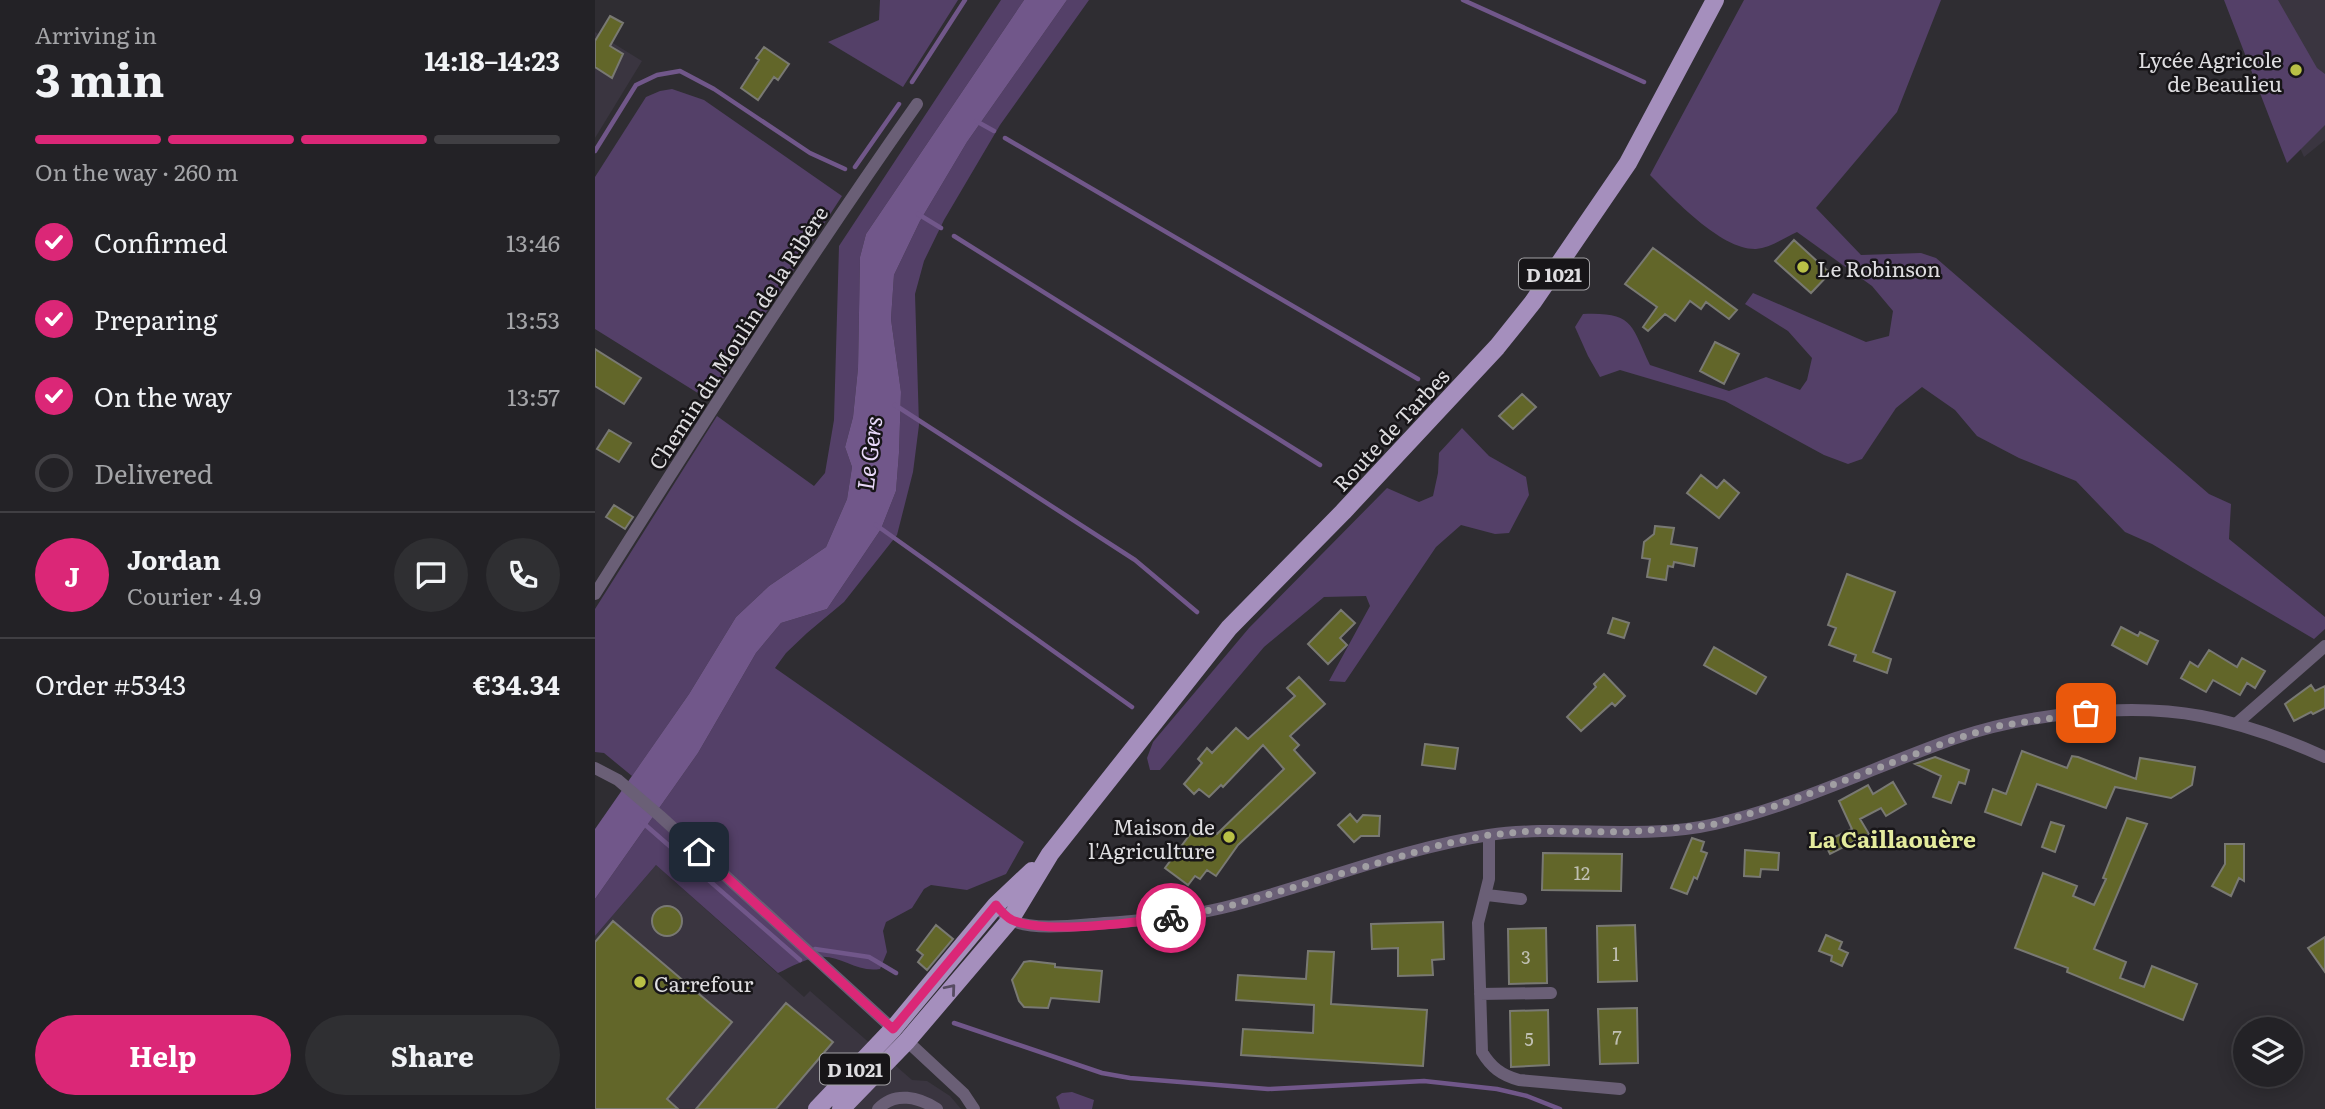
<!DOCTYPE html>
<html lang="en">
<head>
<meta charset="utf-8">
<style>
  :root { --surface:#232226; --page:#2f2f32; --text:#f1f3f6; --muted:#a3a4a7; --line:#403f43; --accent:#db2777 }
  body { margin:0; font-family:Literata,serif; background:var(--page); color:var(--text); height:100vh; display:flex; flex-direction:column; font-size:26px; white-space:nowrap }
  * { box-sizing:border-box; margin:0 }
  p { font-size:23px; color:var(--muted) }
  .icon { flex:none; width:38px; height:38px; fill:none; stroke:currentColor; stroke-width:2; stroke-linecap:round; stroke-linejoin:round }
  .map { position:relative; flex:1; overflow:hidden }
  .details { display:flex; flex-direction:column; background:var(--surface); width:595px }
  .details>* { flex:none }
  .tools { position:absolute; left:1638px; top:1017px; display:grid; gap:14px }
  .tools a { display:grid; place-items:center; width:70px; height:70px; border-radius:50%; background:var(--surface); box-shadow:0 4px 18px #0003,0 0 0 2px var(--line); font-size:35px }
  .pin { position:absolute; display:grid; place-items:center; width:60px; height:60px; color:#fff; margin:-30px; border-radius:14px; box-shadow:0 4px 10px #0006 }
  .courier { position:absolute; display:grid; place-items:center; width:70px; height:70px; margin:-35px; border:5px solid #db2777; border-radius:50%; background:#fff; color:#222; box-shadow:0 2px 9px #0007 }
  .head em { font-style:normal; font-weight:700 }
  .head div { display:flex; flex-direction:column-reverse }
  .head { display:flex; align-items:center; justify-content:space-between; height:119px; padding:0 35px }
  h1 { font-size:46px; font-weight:700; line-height:52px }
  .bar { display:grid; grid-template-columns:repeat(4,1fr); gap:10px 7px; align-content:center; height:84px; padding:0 35px }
  .bar i { height:9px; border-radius:5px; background:var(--line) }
  .bar .on { background:var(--accent) }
  .bar p { grid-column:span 4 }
  .line { display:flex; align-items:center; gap:18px; padding:0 35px; border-top:2px solid var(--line) }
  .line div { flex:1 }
  .round { display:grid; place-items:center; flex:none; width:74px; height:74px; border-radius:37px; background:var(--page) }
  ol { padding:0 35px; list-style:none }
  li { display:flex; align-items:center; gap:21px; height:77px }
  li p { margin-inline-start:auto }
  li .icon { padding:7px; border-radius:50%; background:var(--accent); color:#fff; stroke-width:4 }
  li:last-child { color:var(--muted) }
  li i { width:38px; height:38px; border:4px solid var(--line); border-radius:50% }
  .cta { display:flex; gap:14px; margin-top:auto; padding:14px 35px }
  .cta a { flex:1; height:80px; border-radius:42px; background:var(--accent); color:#fff; font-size:28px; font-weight:700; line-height:80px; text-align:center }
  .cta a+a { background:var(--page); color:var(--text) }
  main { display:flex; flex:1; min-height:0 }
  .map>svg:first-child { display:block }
  .built { fill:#3a3540 }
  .green { fill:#544068 }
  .water { fill:#71578a }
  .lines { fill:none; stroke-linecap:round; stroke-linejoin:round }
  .stream { stroke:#71578a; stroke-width:4.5 }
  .building { fill:#626629; stroke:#797973; stroke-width:2 }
  .minor { stroke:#6a5f76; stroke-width:12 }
  .primary { stroke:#a58fbd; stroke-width:18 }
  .oneway { stroke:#574c62 }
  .done { stroke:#a19fa3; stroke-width:7; stroke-dasharray:0 12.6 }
  .route { stroke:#db2777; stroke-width:9 }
  .poi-dot { fill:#b9c046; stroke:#171518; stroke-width:2.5 }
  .labels { text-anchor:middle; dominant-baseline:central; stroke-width:5; stroke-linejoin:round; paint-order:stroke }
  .number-label { font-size:18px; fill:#bfbfb2 }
  .shield { fill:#171518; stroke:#a2a1a4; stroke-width:2 }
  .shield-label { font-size:19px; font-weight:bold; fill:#dedde0 }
  .poi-label { font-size:21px; fill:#dedde0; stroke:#171518; text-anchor:end }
  .street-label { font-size:21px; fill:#dedde0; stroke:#171518 }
  .water-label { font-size:23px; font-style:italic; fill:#e9dafa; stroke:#171518 }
  .neighbourhood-label { font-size:23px; font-weight:bold; fill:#e4eb9d; stroke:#171518 }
</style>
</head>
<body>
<main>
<section class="details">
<div class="head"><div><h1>3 min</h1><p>Arriving in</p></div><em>14:18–14:23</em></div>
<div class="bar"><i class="on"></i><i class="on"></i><i class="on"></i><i></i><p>On the way · 260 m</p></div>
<ol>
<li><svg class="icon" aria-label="check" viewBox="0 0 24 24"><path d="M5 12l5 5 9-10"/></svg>Confirmed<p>13:46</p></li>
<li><svg class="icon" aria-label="check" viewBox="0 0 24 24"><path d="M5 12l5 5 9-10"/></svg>Preparing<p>13:53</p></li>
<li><svg class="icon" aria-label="check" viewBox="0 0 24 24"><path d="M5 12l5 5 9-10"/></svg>On the way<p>13:57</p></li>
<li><i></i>Delivered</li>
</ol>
<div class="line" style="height:126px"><b class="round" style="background:var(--accent);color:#fff">J</b><div><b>Jordan</b><p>Courier · 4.9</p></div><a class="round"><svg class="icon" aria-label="chat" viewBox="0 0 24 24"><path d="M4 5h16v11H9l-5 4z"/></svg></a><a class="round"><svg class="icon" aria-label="phone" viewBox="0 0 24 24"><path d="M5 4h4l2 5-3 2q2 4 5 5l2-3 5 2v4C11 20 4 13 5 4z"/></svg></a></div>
<div class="line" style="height:91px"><div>Order #5343</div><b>€34.34</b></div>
<div class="cta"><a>Help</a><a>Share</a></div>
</section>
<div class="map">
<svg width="1730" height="1109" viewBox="0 0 1730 1109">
  <rect width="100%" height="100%" fill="#2f2d32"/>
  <path class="built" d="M 1640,0 L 1730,0 L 1730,140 L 1709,157 Z
    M 0,32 L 47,61 L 0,138 Z
    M 61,865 L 209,997 L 215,991 L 317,1080 L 332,1081 L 355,1096 L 366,1109 L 0,1109 L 0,936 Z"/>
  <path class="green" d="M 285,0 L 363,0 L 308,87 L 233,42 L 284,20 Z
    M 406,0 L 429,0 L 271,234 L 265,257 L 263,368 L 258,417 L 250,447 L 257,467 L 252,499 L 231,547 L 174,586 L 141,617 L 94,694 L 37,776 L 9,753 L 0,752 L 0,609 L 122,416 L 219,486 L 230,473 L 239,420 L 244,246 Z
    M 472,0 L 494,0 L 405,125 L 349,220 L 329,261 L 320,294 L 324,425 L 318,472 L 302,535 L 249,602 L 212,633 L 191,653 L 180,668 L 429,842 L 411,874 L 372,890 L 336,885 L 329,889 L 317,908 L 291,922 L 288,931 L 292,952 L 285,969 C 262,973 245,955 225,957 C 211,958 196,967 183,973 L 61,865 L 0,936 L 0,899 L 103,753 L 161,653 L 186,623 L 232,609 L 286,529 L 301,491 L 304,453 L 306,392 L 296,319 L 299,275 L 325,221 L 372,142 Z
    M 1149,0 L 1346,0 L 1302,112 L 1221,208 L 1266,255 L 1326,253 L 1341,258 L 1614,494 L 1636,504 L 1634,539 L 1730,617 L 1730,629 L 1719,639 L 1557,544 L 1530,532 L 1481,481 L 1424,458 L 1382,436 L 1360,410 L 1327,387 L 1301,408 L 1267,459 L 1253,464 L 1229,455 L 1130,401 L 1025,370 L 1005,377 L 993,356 L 980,327 L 988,314 C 1039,312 1036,325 1055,365 L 1134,391 L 1171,377 L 1205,390 L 1212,380 L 1217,358 L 1193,331 L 1150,304 L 1158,293 L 1271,342 L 1294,336 L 1298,311 L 1277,286 L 1202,232 C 1189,238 1175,248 1161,249 C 1126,250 1078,198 1055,175 Z
    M 1629,0 L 1683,0 L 1722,68 L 1730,74 L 1730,125 L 1692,163 Z
    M 77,89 L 109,100 L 247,196 L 114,400 L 0,329 L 0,177 L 51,97 L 65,91 Z
    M 867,428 L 894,456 L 931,477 L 934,495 L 914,533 L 900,534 L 866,525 L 841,547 L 750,682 L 734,681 L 775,606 L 771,596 L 729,597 L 669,647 L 565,770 L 555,770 L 552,758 L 558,742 L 654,628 L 792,488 L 824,502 L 838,496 L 843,473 L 844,453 Z
    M 477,1092 L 499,1100 L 497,1109 L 465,1109 L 461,1097 L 467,1093 Z"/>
  <path class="water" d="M 429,0 L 472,0 L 372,142 L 325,221 L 299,275 L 296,319 L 306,392 L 304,453 L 301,491 L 286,529 L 232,609 L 186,623 L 161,653 L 103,753 L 0,899 L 0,829 L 94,694 L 141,617 L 174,586 L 231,547 L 252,499 L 257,467 L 250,447 L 258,417 L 263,368 L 265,257 L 271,234 Z"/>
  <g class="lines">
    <path class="stream" d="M 868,0 L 1049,82
      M 317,82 L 370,0
      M 381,121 L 399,131
      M 410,138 L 823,379
      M 0,151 L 41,85 L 62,75 L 85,71 L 119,89 L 215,153 L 250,169
      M 260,167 L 304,104
      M 323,214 L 346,228
      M 359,236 L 725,465
      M 300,405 L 540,560 L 602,612
      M 281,525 L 537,707
      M 47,822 L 205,960
      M 220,949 L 274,957 L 301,973
      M 359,1023 L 507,1073 L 535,1078 L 673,1089 L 829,1081 L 902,1089 L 932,1096 L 965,1109"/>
  </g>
  <path class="building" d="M 15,16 L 28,23 L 15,46 L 28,54 L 17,78 L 0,67 L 0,41 Z
    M 169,47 L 194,64 L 183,80 L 179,77 L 163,100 L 146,88 L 164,60 L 161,58 Z
    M 1199,240 L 1235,273 L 1216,293 L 1180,261 Z
    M 1058,248 L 1142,310 L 1134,319 L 1111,302 L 1106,309 L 1095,301 L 1080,321 L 1070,314 L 1053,331 L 1048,327 L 1062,307 L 1030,284 Z
    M 1120,342 L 1144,354 L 1129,384 L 1105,371 Z
    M 0,349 L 46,378 L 29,404 L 0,386 Z
    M 927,394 L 941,407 L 918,429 L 904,416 Z
    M 14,430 L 36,443 L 24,462 L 2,449 Z
    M 1106,475 L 1122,488 L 1129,480 L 1144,493 L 1124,518 L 1092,493 Z
    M 19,505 L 38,517 L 30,529 L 11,517 Z
    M 1060,526 L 1079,528 L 1076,544 L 1102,548 L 1099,566 L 1079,562 L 1078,567 L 1073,566 L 1071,580 L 1052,577 L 1055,559 L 1047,558 L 1049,542 L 1059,534 Z
    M 1252,574 L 1300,592 L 1278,652 L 1296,659 L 1292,673 L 1259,661 L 1261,655 L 1234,645 L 1241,628 L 1233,625 Z
    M 746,610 L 760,623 L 745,638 L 752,645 L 733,664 L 713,644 Z
    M 1018,618 L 1034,623 L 1029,638 L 1013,633 Z
    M 1526,627 L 1543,636 L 1545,632 L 1563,641 L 1552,664 L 1517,645 Z
    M 1119,647 L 1171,677 L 1161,694 L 1109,665 Z
    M 1614,650 L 1642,667 L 1647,658 L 1670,671 L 1660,688 L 1652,683 L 1645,695 L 1618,680 L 1611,692 L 1586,678 L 1595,662 L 1603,667 Z
    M 1009,674 L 1030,696 L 1020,706 L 1017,703 L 986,731 L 972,717 L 1001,687 L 999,684 Z
    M 704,677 L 730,704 L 695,736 L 704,745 L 699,750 L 720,773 L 643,845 L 621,876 L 612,870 L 605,879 L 600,876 L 593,885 L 570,868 L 605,821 L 622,834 L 689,769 L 668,745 L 628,787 L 626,785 L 614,797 L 604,789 L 599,794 L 589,784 L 607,763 L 603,759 L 612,748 L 617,753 L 641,728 L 653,739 L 700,696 L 692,688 Z
    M 1716,685 L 1720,691 L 1730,686 L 1730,708 L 1718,714 L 1716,712 L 1699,721 L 1690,704 Z
    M 830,744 L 863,748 L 860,769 L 827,765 Z
    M 1427,751 L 1472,768 L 1477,756 L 1483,757 L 1541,779 L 1545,758 L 1600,767 L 1597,785 L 1576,798 L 1520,787 L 1511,808 L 1442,784 L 1426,825 L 1390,812 L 1398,789 L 1411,794 Z
    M 1340,757 L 1374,770 L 1370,784 L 1364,782 L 1356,803 L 1338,797 L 1346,776 L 1320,764 Z
    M 1298,782 L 1311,804 L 1291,816 L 1286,808 L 1265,819 L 1274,834 L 1235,854 L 1229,842 L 1257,829 L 1244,801 L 1273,785 L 1278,794 Z
    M 755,814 L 762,822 L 768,815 L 785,816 L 784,836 L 766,836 L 759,842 L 743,825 Z
    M 1532,818 L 1552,824 L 1499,949 L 1531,962 L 1525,978 L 1549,987 L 1557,966 L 1602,984 L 1588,1020 L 1472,972 L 1473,968 L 1420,948 L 1448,873 L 1482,886 L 1478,896 L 1499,905 L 1511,879 L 1508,878 Z
    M 1456,822 L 1469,826 L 1460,852 L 1447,847 Z
    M 1097,838 L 1109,842 L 1106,851 L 1112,853 L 1102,879 L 1099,877 L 1092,894 L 1076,888 Z
    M 1630,844 L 1649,844 L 1649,881 L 1644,878 L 1636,896 L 1617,886 L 1630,864 Z
    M 1150,850 L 1184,853 L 1183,870 L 1166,869 L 1165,877 L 1149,876 Z
    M 948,853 L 1027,854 L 1026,891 L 947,890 Z
    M57 921a15 15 0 1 1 30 0a15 15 0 1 1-30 0Z
    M 18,921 L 137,1022 L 72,1099 L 83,1109 L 0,1109 L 0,942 Z
    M 848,922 L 849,959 L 837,960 L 838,975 L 803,976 L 803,948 L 777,949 L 776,924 Z
    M 341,925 L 358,939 L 332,970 L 323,962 L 328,955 L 322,950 Z
    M 1040,925 L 1042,981 L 1003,982 L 1002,926 Z
    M 951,928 L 952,983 L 914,984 L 913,929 Z
    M 1231,935 L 1247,942 L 1244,949 L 1253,953 L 1247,966 L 1236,961 L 1237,956 L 1224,951 Z
    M 1730,937 L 1730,972 L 1713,948 Z
    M 713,951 L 739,952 L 736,1004 L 832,1010 L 828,1066 L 646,1055 L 648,1029 L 718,1033 L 719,1005 L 641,1000 L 643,975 L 711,979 Z
    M 435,961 L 460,964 L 460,967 L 507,971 L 504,1002 L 456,998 L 453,1008 L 429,1007 L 424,1001 L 417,980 L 429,962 Z
    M 191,1003 L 238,1042 L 181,1109 L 101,1109 Z
    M 1042,1008 L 1043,1063 L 1005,1064 L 1003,1009 Z
    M 953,1010 L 954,1065 L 916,1067 L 915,1011 Z"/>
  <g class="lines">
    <path class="minor" d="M 0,594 C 104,429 209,264 322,104
      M 1641,724 L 1730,646
      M 0,768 L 23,780 L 65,816 L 298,1029
      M 894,835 L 894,879 L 883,923 L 887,1052 C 896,1067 906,1075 924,1080 L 1025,1089
      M 892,895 L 926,899
      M 401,905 C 405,909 410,917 416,920 C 436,930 475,926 498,924 C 541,921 585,918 627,908 C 716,886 803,849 894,835 C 969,824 1046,841 1120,824 C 1203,805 1281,766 1361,738 C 1431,714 1533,702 1606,716 C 1649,724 1690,739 1730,757
      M 885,994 L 956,993
      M 312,1041 L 369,1094 L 379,1109
      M 283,1109 C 300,1091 324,1097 342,1109"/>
    <path class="primary" d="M 222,1109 L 298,1029 L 401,905 L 437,871
      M 246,1109 L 312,1041 L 415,920 L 455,854 L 634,628 L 748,512 L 902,347 L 938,302 L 1033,163 L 1120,0"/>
  </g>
  <defs><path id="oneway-chevron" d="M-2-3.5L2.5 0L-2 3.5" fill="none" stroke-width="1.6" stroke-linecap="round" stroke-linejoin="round" transform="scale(1.75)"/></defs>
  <use class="oneway" href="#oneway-chevron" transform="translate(356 989) rotate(-50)"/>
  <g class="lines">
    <path class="done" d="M 576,918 L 631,907 L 845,845 L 894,835 L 936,831 L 1032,832 L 1116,825 L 1184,805 L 1363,738 L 1403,726 L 1491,713"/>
    <path class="route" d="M 104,852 L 298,1029 L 401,905 C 405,910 411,917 417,920 C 451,935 538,922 576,918"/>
  </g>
  <g class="poi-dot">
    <circle cx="1701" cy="70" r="7"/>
    <circle cx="1208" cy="267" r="7"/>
    <circle cx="634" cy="837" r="7"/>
    <circle cx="45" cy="982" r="7"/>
  </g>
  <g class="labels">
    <g class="number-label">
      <text x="987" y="872">12</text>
      <text x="1021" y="953">1</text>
      <text x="931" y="956">3</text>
      <text x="1022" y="1036">7</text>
      <text x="934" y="1038">5</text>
    </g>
    <g class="shield">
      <rect x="924" y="258.5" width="70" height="31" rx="5"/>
      <rect x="225" y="1053.5" width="70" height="31" rx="5"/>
    </g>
    <g class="shield-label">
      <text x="959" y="274">D 1021</text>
      <text x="260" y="1069">D 1021</text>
    </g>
    <g class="poi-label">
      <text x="1687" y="58">Lycée Agricole<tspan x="1687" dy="24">de Beaulieu</tspan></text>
      <text x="1222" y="267" text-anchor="start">Le Robinson</text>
      <text x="620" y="825">Maison de<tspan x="620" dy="24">l'Agriculture</tspan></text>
      <text x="59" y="982" text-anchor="start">Carrefour</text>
    </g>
    <g class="street-label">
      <text transform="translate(142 337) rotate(-57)">Chemin du Moulin de la Ribère</text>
      <text transform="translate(795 429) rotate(-47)">Route de Tarbes</text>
    </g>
    <g class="water-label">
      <text transform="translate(273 453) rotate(-83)">Le Gers</text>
    </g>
    <g class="neighbourhood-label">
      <text x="1297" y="838">La Caillaouère</text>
    </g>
  </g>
</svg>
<div class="tools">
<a><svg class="icon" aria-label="layers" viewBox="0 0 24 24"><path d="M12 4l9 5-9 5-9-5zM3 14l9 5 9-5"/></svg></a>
</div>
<div class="pin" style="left:1491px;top:713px;background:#ea580c"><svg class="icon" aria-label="bag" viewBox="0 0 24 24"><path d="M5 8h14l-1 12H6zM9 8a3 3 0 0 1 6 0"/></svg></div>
<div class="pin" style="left:104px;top:852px;background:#1f2937"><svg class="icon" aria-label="home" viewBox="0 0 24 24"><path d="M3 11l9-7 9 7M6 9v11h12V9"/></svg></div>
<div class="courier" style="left:576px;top:918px"><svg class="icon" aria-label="bike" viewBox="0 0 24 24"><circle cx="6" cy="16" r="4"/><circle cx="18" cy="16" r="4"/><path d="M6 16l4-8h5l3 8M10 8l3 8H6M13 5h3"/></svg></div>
</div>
</main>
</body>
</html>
